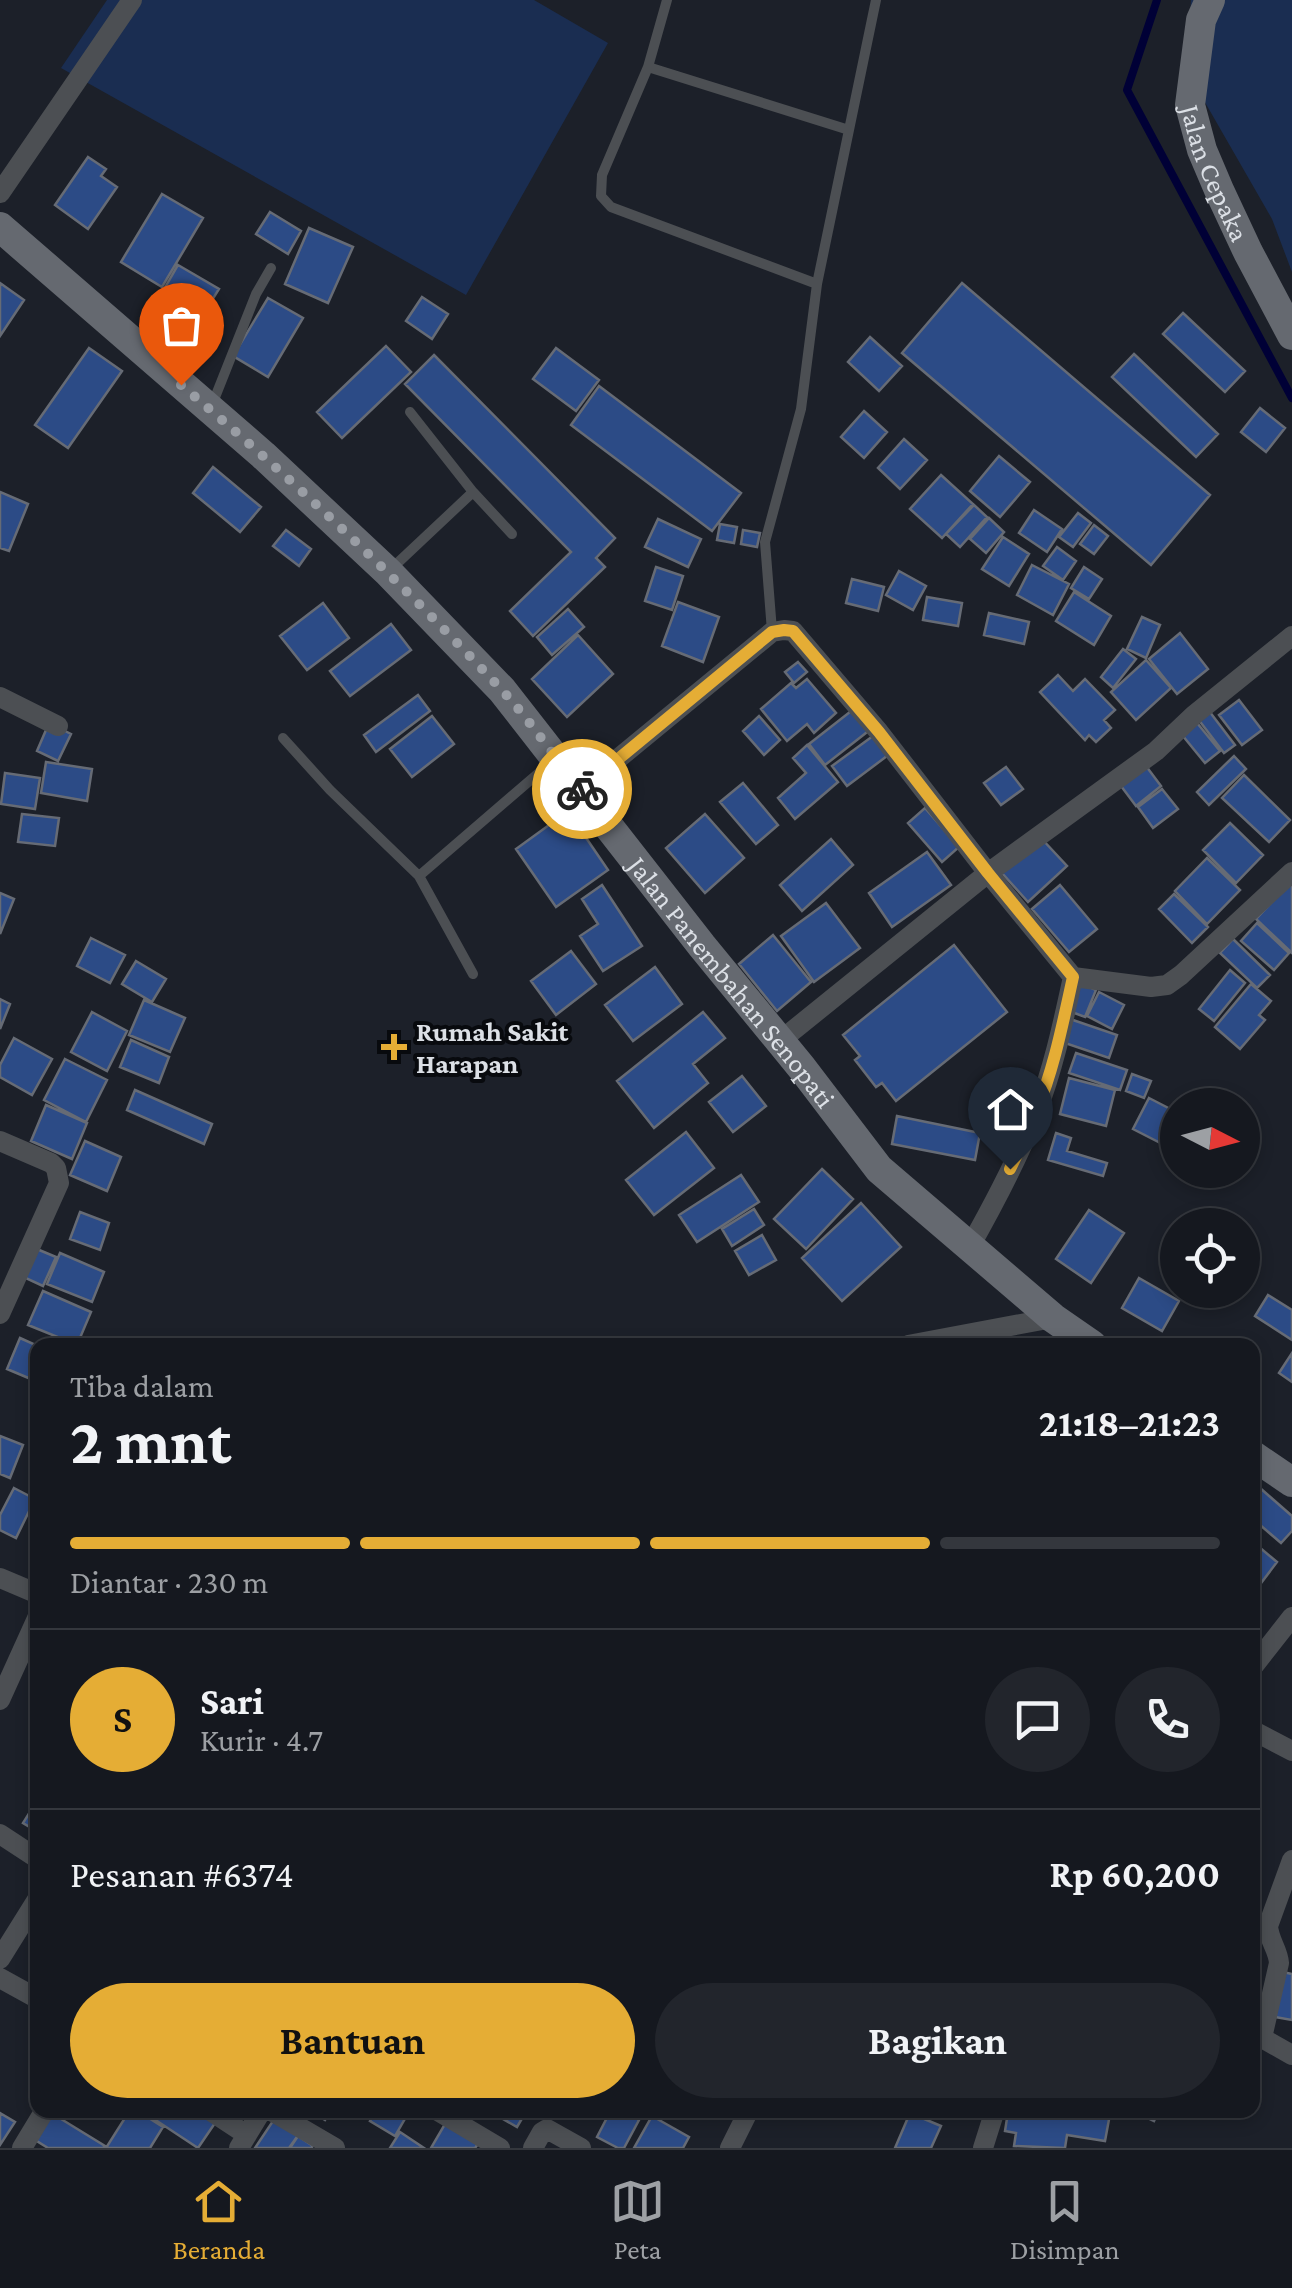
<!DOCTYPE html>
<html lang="id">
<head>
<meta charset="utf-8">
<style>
  :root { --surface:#15181f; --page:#22252c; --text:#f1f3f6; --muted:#9da0a4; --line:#34373d; --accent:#e5ad35 }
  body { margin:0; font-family:"Crimson Pro",serif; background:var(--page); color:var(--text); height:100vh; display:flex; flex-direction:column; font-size:38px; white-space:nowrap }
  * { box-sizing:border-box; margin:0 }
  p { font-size:32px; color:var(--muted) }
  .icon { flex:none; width:55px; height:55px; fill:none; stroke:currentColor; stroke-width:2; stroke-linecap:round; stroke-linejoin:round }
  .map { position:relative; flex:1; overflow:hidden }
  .panel { position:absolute; left:30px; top:1338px; width:1230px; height:780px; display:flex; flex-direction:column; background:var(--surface); border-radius:20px; box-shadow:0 5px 15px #0003,0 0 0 2px var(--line) }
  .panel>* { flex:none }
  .needle { width:65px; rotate:96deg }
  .tools { position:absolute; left:1160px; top:1088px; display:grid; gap:20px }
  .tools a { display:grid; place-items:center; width:100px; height:100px; border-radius:50%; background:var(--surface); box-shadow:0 5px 15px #0003,0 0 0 2px var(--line); font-size:50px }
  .pin { position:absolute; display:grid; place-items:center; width:85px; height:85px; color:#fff; margin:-102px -42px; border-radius:50% 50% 50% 0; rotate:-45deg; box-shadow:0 0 10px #0007 }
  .pin .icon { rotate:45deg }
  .courier { position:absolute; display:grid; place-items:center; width:100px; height:100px; margin:-50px; border:8px solid #e5ad35; border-radius:50%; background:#fff; color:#222; box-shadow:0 2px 12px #0007 }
  .head em { font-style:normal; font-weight:700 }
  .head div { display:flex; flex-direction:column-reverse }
  .head { display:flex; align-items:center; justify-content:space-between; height:170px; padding:0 40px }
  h1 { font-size:65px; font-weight:700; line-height:75px }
  .bar { display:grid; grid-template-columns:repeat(4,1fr); gap:15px 10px; align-content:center; height:120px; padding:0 40px }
  .bar i { height:12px; border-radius:8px; background:var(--line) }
  .bar .active { background:var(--accent) }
  .bar p { grid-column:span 4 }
  .line { display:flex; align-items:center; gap:25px; padding:0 40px; border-top:2px solid var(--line) }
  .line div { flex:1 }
  .round { display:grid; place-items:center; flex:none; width:105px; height:105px; border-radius:52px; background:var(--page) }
  .action { display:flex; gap:20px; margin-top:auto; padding:20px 40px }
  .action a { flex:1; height:115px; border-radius:60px; background:var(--accent); color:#111; font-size:40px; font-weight:700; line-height:115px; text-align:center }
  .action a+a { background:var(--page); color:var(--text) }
  .dock { display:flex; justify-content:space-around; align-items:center; height:140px; border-top:2px solid var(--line); background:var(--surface); font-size:28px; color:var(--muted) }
  .dock a { display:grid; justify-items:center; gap:5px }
  .dock .active { color:var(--accent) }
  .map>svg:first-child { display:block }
  .green { fill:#1a2d51 }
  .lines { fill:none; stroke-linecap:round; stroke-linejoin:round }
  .stream { stroke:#000036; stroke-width:8 }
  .building { fill:#2c4b86; stroke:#666b75; stroke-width:2.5 }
  .lane { stroke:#4c4f53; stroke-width:10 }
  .street { stroke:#4c4f53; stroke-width:20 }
  .secondary { stroke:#656970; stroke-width:30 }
  .done { stroke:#999da4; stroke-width:10; stroke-dasharray:0 18 }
  .route { stroke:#e5ad35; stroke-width:12 }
  .poi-dot { fill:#e5ad35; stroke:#080a0e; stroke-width:4 }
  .labels { text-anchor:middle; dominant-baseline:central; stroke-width:8; stroke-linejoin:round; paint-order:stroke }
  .street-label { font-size:28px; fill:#dce0e6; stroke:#080a0e }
  .poi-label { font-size:28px; font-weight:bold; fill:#dce0e6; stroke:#080a0e; text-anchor:start }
</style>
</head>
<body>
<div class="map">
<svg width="1292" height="2148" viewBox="0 0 1292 2148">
  <rect width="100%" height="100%" fill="#1c2029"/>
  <path class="green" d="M 107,0 L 534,0 L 608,43 L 466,295 L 61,68 Z
    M 1191,0 L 1292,0 L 1292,272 L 1272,219 L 1187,71 Z"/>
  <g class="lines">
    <path class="stream" d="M 1157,0 L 1127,90 L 1292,398"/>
  </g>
  <path class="building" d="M 88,157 L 106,169 L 101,176 L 117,187 L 88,229 L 55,205 Z
    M 162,194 L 203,218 L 162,287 L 121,262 Z
    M 270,212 L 301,231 L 288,254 L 256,234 Z
    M 309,228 L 353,247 L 328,303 L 285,284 Z
    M 178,265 L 219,289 L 194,329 L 155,305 Z
    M 0,283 L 24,300 L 0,336 Z
    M 962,283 L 1210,495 L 1151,565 L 902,353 Z
    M 422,297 L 448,314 L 432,339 L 406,321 Z
    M 268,298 L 303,318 L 268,377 L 233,356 Z
    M 1183,313 L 1245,371 L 1225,392 L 1163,334 Z
    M 870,337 L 902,366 L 879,391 L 848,362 Z
    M 386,346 L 411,372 L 342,438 L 317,412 Z
    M 89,348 L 122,371 L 68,448 L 35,425 Z
    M 556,348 L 599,380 L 576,411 L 533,379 Z
    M 1134,354 L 1218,434 L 1196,457 L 1112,377 Z
    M 434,355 L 615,538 L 596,558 L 605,567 L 533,636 L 510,611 L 571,552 L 405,384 Z
    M 599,386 L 741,493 L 712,531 L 571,425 Z
    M 1260,408 L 1285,428 L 1266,452 L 1241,432 Z
    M 864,411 L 887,432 L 864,458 L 841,437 Z
    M 904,439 L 927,460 L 900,489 L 878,468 Z
    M 999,456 L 1030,482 L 1000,517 L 970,491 Z
    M 213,467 L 261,507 L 240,532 L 193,493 Z
    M 941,475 L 973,504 L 942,538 L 910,509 Z
    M 0,492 L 28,504 L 9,551 L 0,548 Z
    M 974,505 L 987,517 L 960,547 L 946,534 Z
    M 1034,510 L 1062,529 L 1047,552 L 1019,533 Z
    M 1078,513 L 1091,523 L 1073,547 L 1059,537 Z
    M 989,518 L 1004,532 L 986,553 L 970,539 Z
    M 658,519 L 701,539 L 688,567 L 645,547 Z
    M 720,524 L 737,527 L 734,543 L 717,540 Z
    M 1094,525 L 1108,536 L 1094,554 L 1080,544 Z
    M 286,530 L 311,549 L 299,566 L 273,546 Z
    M 743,530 L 760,533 L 757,547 L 741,544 Z
    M 1003,537 L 1029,554 L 1009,586 L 982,569 Z
    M 1057,547 L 1076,561 L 1063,580 L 1043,566 Z
    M 1032,565 L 1069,584 L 1053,615 L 1017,595 Z
    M 656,567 L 683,576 L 672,610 L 645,601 Z
    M 1084,567 L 1102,579 L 1089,599 L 1071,588 Z
    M 899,571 L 926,586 L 913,610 L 886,595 Z
    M 852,579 L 884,587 L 878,611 L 846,603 Z
    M 1074,592 L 1111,616 L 1094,645 L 1056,621 Z
    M 927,597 L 962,603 L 958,626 L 923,620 Z
    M 678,602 L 719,617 L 703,662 L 662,646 Z
    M 323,603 L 349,638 L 307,670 L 280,636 Z
    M 568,609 L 584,627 L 552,655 L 537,637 Z
    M 989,613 L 1029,622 L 1024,644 L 984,635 Z
    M 1142,617 L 1160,625 L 1146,658 L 1127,649 Z
    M 391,624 L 411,650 L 350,696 L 330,671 Z
    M 1180,633 L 1208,669 L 1177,694 L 1149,659 Z
    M 578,635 L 613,674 L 567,717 L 532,679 Z
    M 1123,649 L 1136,659 L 1113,688 L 1101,677 Z
    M 1146,660 L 1171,688 L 1136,720 L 1111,692 Z
    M 798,662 L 807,672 L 794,683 L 785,672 Z
    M 1058,675 L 1073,691 L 1085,679 L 1115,710 L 1104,720 L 1111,728 L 1096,742 L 1089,735 L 1085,740 L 1040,692 Z
    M 807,679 L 836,713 L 814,733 L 807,724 L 787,741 L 761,709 L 791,683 L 796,688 Z
    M 418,695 L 430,711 L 376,752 L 364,735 Z
    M 1239,700 L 1262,730 L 1242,745 L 1219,715 Z
    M 1206,707 L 1235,745 L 1224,753 L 1195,715 Z
    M 855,708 L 871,729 L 825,765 L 809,744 Z
    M 432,716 L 454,744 L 412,777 L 390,749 Z
    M 759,716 L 780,740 L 764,755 L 743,731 Z
    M 1193,718 L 1220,751 L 1205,763 L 1178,730 Z
    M 49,723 L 71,734 L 58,761 L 37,751 Z
    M 877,733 L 891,753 L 847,786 L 832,766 Z
    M 807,745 L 838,782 L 795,819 L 778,798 L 806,773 L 793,758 Z
    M 1234,756 L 1246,769 L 1209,805 L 1197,792 Z
    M 46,762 L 92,769 L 87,801 L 41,793 Z
    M 1146,766 L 1161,786 L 1136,806 L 1121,786 Z
    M 1006,767 L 1023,789 L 1001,805 L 984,783 Z
    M 5,773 L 40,778 L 35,809 L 1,804 Z
    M 1244,775 L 1290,820 L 1269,842 L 1222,798 Z
    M 743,783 L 778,825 L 756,844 L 720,802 Z
    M 1162,789 L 1178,809 L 1153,828 L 1138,807 Z
    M 925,808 L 959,847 L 942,862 L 908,823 Z
    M 22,814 L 59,818 L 55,846 L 18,842 Z
    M 705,814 L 744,858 L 705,893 L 666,848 Z
    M 556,820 L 566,834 L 578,826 L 608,870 L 556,907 L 516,849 Z
    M 1230,823 L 1263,855 L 1236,883 L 1203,850 Z
    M 1041,838 L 1067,866 L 1028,902 L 1002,873 Z
    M 831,839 L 853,865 L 802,911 L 780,885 Z
    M 927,852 L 951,885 L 892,927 L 869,893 Z
    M 1207,858 L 1240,890 L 1207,924 L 1175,891 Z
    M 1292,880 L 1292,953 L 1256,919 Z
    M 602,885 L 642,946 L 603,971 L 580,936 L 598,924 L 582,899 Z
    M 1060,885 L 1097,929 L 1069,952 L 1032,909 Z
    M 0,893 L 14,899 L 0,934 Z
    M 1174,894 L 1208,927 L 1192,943 L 1159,909 Z
    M 826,903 L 860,948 L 814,982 L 781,936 Z
    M 1257,923 L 1289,953 L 1274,970 L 1241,941 Z
    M 773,935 L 811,982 L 777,1011 L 739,964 Z
    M 91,938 L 125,955 L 110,983 L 77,966 Z
    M 1233,939 L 1270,975 L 1257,988 L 1220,953 Z
    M 954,945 L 1007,1012 L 896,1101 L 882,1083 L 876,1087 L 855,1060 L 860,1056 L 843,1035 Z
    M 571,951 L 596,984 L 556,1015 L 531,981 Z
    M 136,961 L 166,979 L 152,1002 L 122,984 Z
    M 655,967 L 682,1004 L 633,1041 L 605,1005 Z
    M 1230,970 L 1245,983 L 1214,1021 L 1199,1009 Z
    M 1081,983 L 1096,990 L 1085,1017 L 1069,1011 Z
    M 1251,984 L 1271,1001 L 1259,1015 L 1265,1020 L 1240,1049 L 1215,1027 Z
    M 1099,992 L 1124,1005 L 1112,1029 L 1087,1016 Z
    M 0,999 L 10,1004 L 0,1029 Z
    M 144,1000 L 185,1018 L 170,1052 L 129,1035 Z
    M 92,1012 L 127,1031 L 107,1071 L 71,1052 Z
    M 703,1012 L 725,1038 L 693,1064 L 708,1083 L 654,1128 L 617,1081 Z
    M 1070,1019 L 1117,1035 L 1109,1058 L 1062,1042 Z
    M 14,1038 L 52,1059 L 32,1095 L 0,1077 L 0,1065 Z
    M 131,1040 L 169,1057 L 159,1083 L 120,1067 Z
    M 1076,1053 L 1127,1070 L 1120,1090 L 1069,1073 Z
    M 65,1059 L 107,1080 L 86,1122 L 44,1100 Z
    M 1132,1074 L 1151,1081 L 1144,1098 L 1126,1091 Z
    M 742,1076 L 766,1106 L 733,1132 L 709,1102 Z
    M 1069,1078 L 1115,1090 L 1106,1126 L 1060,1114 Z
    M 135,1090 L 212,1124 L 204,1144 L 127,1110 Z
    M 1149,1098 L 1178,1113 L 1178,1152 L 1133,1129 Z
    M 46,1105 L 87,1123 L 72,1159 L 31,1141 Z
    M 897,1116 L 980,1133 L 975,1160 L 892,1144 Z
    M 686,1132 L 714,1168 L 654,1215 L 626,1180 Z
    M 1056,1133 L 1071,1138 L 1067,1151 L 1107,1163 L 1103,1176 L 1048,1160 Z
    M 85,1141 L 121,1157 L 107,1191 L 70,1175 Z
    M 822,1169 L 853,1199 L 806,1249 L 774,1219 Z
    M 741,1175 L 759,1202 L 697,1242 L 679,1215 Z
    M 861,1203 L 901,1247 L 842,1301 L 802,1258 Z
    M 754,1209 L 764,1225 L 732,1246 L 722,1229 Z
    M 1089,1210 L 1124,1233 L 1091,1283 L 1056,1259 Z
    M 80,1212 L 109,1223 L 100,1250 L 70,1239 Z
    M 762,1235 L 776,1260 L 749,1275 L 735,1251 Z
    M 1242,1235 L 1252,1240 L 1242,1257 Z
    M 32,1247 L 56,1257 L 43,1286 L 19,1275 Z
    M 60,1253 L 104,1272 L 92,1302 L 47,1284 Z
    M 1139,1278 L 1179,1301 L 1162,1331 L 1122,1308 Z
    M 43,1291 L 91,1312 L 77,1345 L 28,1325 Z
    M 1268,1295 L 1292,1310 L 1292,1340 L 1255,1316 Z
    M 20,1338 L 38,1346 L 38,1382 L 7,1369 Z
    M 1292,1353 L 1292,1382 L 1279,1373 Z
    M 0,1436 L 23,1445 L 10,1478 L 0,1474 Z
    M 1252,1481 L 1292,1516 L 1292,1531 L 1281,1543 L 1252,1518 Z
    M 14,1488 L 35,1499 L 16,1538 L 0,1530 L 0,1515 Z
    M 1252,1541 L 1277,1562 L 1252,1595 Z
    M 38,1799 L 38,1832 L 23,1823 Z
    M 1283,1972 L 1292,1974 L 1292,2020 L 1275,2017 Z
    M 130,2110 L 136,2110 L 163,2127 L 150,2148 L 106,2148 Z
    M 157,2110 L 196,2110 L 215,2123 L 198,2148 L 154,2119 L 159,2111 Z
    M 309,2110 L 331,2110 L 325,2120 Z
    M 377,2110 L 410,2110 L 395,2136 L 370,2121 Z
    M 499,2110 L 527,2110 L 517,2127 L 496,2115 Z
    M 611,2110 L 621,2110 L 639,2120 L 624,2148 L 618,2148 L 597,2137 Z
    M 1020,2110 L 1085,2110 L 1110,2114 L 1105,2141 L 1067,2135 L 1065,2148 L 1014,2146 L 1016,2133 L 1005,2131 L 1008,2112 L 1019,2114 Z
    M 1131,2110 L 1159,2110 L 1154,2121 Z
    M 48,2111 L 105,2146 L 103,2148 L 48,2148 L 32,2138 Z
    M 0,2113 L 15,2122 L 0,2145 Z
    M 910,2113 L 941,2126 L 931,2148 L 895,2148 Z
    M 652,2116 L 689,2137 L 683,2148 L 634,2148 Z
    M 275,2118 L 299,2134 L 289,2148 L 255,2148 Z
    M 445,2124 L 478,2144 L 475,2148 L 431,2148 Z
    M 400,2132 L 424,2148 L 390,2148 Z
    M 298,2136 L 313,2146 L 311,2148 L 290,2148 Z"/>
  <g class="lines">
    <path class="lane" d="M 667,0 L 648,67 L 602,175 L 601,196 L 611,207 L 817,284
      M 648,67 L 849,130
      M 212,405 L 256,294 L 271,268
      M 473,492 L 512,534
      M 389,571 L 473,492 L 410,412
      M 772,631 L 765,542 L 801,409 L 817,284 L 876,0
      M 283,738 L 330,790 L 419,876 L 473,974
      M 419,876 L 555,759"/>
    <path class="street" d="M 0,193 L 132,0
      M 0,697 L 58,726
      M 580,790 L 772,632 L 784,630 L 793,631 L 879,732 L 988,873 L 1073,977
      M 780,1041 L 988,873 L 1156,751 L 1194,715 L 1292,636
      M 0,1141 L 51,1163 L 56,1168 L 59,1183 L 0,1314
      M 969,1248 C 994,1204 1017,1160 1036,1113 C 1053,1070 1063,1023 1073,977 L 1151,987 L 1167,985 L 1181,975 L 1292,872
      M 908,1345 L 1053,1318
      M 0,1578 L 38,1594
      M 1252,1668 L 1292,1617
      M 0,1700 L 38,1616
      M 1252,1730 L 1292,1751
      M 0,1834 L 38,1859
      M 0,1959 L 38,1898
      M 0,1978 L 38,1999
      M 1253,2037 L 1262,2038 L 1292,2055
      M 1262,2038 L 1279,1963 C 1278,1949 1269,1941 1268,1926 L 1292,1860
      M 209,2110 L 247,2135
      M 270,2110 L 335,2148
      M 436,2110 L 500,2148
      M 22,2148 L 45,2110
      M 239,2148 L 262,2110
      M 533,2148 L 542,2132 L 547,2129 L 581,2148
      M 730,2148 L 749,2110
      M 983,2148 L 995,2110"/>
    <g class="secondary">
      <path id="s1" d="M 1210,0 L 1201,20 L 1190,105 L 1202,150 L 1219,190 L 1248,252 L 1292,335"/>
      <path id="s2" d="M 0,227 L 263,455 L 388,572 L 502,690 L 702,946 L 802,1068 L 879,1169 L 1053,1318 L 1092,1345"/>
      <path d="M 1252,1455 L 1292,1482"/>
    </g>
  </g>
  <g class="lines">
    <path class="done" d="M 181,385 C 293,479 400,581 500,688 C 529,719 554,756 580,790 L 582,789"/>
    <path class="route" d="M 582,789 L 772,632 L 784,630 L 793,631 L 879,732 L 988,873 L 1073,977 C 1063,1022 1054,1069 1036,1112 C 1029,1131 1019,1150 1010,1169"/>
  </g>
  <path class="poi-dot" d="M389 1032h10v10h10v10h-10v10h-10v-10h-10v-10h10z"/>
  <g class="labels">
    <g class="street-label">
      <text stroke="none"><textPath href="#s1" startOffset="180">Jalan Cepaka</textPath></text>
      <text stroke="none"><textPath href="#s2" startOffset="1055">Jalan Panembahan Senopati</textPath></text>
    </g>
    <g class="poi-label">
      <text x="416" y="1031">Rumah Sakit<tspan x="416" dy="32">Harapan</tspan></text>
    </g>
  </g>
</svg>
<div class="tools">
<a><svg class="needle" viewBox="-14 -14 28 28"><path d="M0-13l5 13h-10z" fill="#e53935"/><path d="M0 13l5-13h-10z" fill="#9da0a4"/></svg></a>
<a><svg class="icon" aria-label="locate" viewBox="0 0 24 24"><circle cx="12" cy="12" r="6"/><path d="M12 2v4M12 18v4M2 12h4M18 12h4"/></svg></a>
</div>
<div class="pin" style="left:181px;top:385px;background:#ea580c"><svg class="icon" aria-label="bag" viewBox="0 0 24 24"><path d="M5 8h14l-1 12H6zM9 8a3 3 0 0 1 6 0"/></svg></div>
<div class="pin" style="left:1010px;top:1169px;background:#1f2937"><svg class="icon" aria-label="home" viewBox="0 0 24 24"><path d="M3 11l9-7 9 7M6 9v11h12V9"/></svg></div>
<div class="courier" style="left:582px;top:789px"><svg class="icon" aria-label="bike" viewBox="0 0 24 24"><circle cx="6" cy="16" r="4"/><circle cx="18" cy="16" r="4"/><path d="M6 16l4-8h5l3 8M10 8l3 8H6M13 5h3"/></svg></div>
<section class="panel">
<div class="head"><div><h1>2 mnt</h1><p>Tiba dalam</p></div><em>21:18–21:23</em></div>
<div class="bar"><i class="active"></i><i class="active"></i><i class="active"></i><i></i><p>Diantar · 230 m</p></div>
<div class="line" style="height:180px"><b class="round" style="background:var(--accent);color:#111">S</b><div><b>Sari</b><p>Kurir · 4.7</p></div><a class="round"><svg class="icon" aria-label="chat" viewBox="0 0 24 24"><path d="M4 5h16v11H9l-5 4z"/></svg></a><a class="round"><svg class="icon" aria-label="phone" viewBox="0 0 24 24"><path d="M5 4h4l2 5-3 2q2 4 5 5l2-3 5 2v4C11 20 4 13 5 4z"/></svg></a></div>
<div class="line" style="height:130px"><div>Pesanan #6374</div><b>Rp 60,200</b></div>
<div class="action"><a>Bantuan</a><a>Bagikan</a></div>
</section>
</div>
<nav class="dock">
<a class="active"><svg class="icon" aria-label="home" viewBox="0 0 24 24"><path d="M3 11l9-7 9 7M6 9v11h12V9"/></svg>Beranda</a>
<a><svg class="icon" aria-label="map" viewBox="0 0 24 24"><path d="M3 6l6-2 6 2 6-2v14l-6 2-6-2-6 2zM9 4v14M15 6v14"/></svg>Peta</a>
<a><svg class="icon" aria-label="saved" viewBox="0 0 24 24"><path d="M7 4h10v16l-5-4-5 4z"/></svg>Disimpan</a>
</nav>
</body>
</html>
